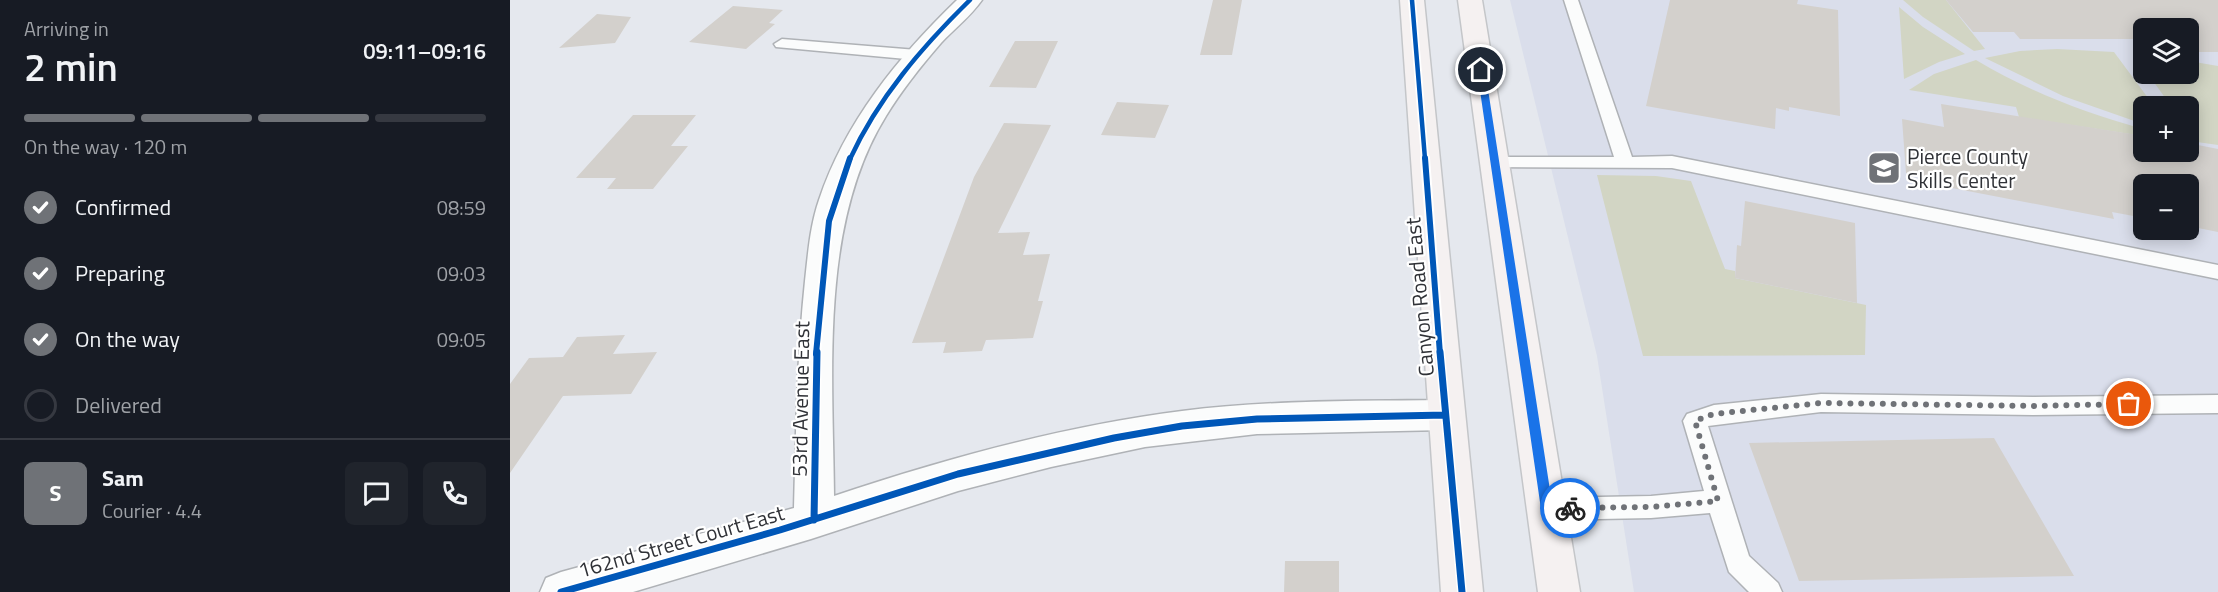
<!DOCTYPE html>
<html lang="en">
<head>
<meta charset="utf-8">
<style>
  :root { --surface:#171b24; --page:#20242c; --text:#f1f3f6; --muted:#9ea1a6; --line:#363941; --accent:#6f7277 }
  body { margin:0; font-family:"Titillium Web",sans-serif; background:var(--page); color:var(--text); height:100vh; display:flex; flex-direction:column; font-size:22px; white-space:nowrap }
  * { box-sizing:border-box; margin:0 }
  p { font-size:20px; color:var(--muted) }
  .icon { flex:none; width:33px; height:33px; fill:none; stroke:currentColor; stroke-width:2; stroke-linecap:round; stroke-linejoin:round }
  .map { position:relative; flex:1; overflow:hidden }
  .sheet { display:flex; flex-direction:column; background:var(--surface); width:510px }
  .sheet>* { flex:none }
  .tools { position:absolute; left:1623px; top:18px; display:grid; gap:12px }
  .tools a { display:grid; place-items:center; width:66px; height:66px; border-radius:9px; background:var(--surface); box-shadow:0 3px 15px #0003; font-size:30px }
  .pin { position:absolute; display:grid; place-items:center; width:51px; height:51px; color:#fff; margin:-26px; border:3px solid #fff; border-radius:50%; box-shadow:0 2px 6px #0007 }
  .courier { position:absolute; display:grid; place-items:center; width:60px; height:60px; margin:-30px; border:4px solid #1a73e8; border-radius:50%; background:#fff; color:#222; box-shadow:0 2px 8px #0007 }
  .headline em { font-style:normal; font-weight:600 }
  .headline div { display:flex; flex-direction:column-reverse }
  .headline { display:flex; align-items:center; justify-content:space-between; height:102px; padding:0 24px }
  h1 { font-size:39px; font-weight:600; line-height:45px }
  .bar { display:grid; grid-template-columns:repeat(4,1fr); gap:9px 6px; align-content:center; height:72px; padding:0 24px }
  .bar i { height:8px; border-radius:4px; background:var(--line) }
  .bar .on { background:var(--accent) }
  .bar p { grid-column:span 4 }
  .line { display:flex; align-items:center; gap:15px; padding:0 24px; border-top:2px solid var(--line) }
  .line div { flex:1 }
  .round { display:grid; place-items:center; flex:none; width:63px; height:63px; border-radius:9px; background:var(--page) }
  ol { padding:0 24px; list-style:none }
  li { display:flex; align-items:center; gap:18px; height:66px }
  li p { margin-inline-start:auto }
  li .icon { padding:6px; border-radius:50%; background:var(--accent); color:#fff; stroke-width:4 }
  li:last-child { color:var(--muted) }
  li i { width:33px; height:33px; border:3px solid var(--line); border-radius:50% }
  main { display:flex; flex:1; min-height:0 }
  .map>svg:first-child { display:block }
  .built { fill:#dadeeb; fill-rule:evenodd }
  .green { fill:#d2d5c4 }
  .building { fill:#d3d0cc }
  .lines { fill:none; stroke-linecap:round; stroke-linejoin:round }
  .lane-casing { stroke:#afb2b6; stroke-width:3 }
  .street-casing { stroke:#afb2b6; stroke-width:3 }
  .primary-casing { stroke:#c4c6c9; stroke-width:3 }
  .lane { fill:#fbfcfc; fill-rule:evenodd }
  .street { fill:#fbfcfc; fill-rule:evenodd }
  .primary { fill:#f5f1f1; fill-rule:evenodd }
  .cycleway-far2-casing { stroke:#fff; stroke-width:8 }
  .cycleway-far1-casing { stroke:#fff; stroke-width:10 }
  .cycleway-casing { stroke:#fff; stroke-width:10 }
  .cycleway-far2 { stroke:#0057b8; stroke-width:4.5 }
  .cycleway-far1 { stroke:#0057b8; stroke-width:6 }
  .cycleway { stroke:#0057b8; stroke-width:7 }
  .route { fill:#1a73e8 }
  .done { stroke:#6f7277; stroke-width:6; stroke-dasharray:0 10.8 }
  .labels { text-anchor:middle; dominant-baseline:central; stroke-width:4.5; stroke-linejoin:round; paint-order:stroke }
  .poi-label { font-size:21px; fill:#303237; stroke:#fff; text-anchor:start }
  .street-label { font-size:21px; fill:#303237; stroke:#fff }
</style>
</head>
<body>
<main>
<section class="sheet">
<div class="headline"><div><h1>2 min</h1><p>Arriving in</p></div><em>09:11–09:16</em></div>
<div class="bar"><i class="on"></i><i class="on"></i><i class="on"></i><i></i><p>On the way · 120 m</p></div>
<ol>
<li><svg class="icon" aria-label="check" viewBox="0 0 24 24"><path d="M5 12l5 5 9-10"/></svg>Confirmed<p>08:59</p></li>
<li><svg class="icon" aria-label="check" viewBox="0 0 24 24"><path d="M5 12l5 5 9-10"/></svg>Preparing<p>09:03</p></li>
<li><svg class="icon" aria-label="check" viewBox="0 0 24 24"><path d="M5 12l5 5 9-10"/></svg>On the way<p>09:05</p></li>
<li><i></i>Delivered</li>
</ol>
<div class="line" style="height:108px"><b class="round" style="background:var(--accent);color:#fff">S</b><div><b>Sam</b><p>Courier · 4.4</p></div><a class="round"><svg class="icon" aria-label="chat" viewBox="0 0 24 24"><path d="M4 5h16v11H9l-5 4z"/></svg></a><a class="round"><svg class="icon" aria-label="phone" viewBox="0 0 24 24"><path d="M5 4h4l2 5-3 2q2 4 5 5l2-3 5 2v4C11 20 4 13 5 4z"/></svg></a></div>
</section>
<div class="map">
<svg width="1708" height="592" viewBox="0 0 1708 592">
  <rect width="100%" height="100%" fill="#e5e8ee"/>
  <path class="built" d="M 1000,0 L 1708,0 L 1708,592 L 1124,592 L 1087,356 ZM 1634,28 L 1678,28 L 1678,74 L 1634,74 ZM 1634,106 L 1678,106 L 1678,152 L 1634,152 ZM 1634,184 L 1678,184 L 1678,230 L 1634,230 Z"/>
  <path class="green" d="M 1393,0 L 1436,0 L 1475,49 L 1464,51 L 1413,17 Z
    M 1389,7 L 1413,27 L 1455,54 L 1429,62 L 1394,79 Z
    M 1547,49 L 1604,52 L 1644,106 L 1634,106 L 1633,124 L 1553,96 L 1475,58 L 1510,51 Z
    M 1466,60 C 1518,91 1574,113 1633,129 L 1633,136 L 1509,117 L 1506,107 L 1399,90 L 1424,74 Z
    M 1679,61 L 1708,66 L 1708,145 L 1680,141 L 1679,143 L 1678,106 L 1661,106 L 1638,74 L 1678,74 Z
    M 1087,175 L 1146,176 L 1181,181 L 1215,269 L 1225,271 L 1225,278 L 1356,305 L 1355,355 L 1133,356 Z"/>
  <path class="building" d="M 703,0 L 732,0 L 722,55 L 690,55 Z
    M 1160,0 L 1288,0 L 1287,4 L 1328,10 L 1330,116 L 1279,107 L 1279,111 L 1266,108 L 1265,129 L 1136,106 Z
    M 1436,0 L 1708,0 L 1708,52 L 1678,52 L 1678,28 L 1634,28 L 1634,39 L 1510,39 L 1504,32 L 1463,32 Z
    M 223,6 L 273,10 L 259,23 L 265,24 L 236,49 L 179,42 Z
    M 87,14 L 121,17 L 105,43 L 49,48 Z
    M 505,41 L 548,41 L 526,88 L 479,87 Z
    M 607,102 L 659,105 L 645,138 L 591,135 Z
    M 1431,104 L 1634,136 L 1634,152 L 1678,152 L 1678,143 L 1708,149 L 1708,232 L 1678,226 L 1678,184 L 1634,184 L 1634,218 L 1602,212 L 1604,219 L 1442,188 L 1442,183 L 1396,173 L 1392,119 L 1434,127 Z
    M 123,115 L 186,115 L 161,146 L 178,146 L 143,189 L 97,189 L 106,178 L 66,178 Z
    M 494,123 L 541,125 L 488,233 L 520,232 L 513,255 L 540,254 L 528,301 L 533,301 L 523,338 L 476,340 L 472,351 L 433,353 L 436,342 L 402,343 L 464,177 Z
    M 1235,201 L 1345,223 L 1347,303 L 1225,278 L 1227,245 L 1231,246 Z
    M 115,335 L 103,354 L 147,352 L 121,394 L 53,396 L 0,473 L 0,384 L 19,358 L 53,357 L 67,337 Z
    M 1484,438 L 1564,576 L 1289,581 L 1239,443 Z
    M 775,561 L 829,561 L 829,592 L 774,592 Z"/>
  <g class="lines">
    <g class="lane-casing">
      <path id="lane" d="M 1054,0 L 1068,0 L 1122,157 L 1162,156 L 1708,265 L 1708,279 L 1162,168 L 979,167 L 976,163 L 979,159 L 985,157 L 1104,157 Z
        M 272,39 L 407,50 L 415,55 L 407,60 L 266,47 L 264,44 Z
        M 1311,394 L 1523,397 L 1708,395 L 1708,413 L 1523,415 L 1311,412 L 1198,426 L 1239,556 L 1268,583 L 1272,592 L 1239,592 L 1219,572 L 1200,513 L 1141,518 L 1037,520 L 1028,517 L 1024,509 L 1028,501 L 1037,498 L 1141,496 L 1194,491 L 1173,421 L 1177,414 L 1204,405 Z"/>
    </g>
    <g class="street-casing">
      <path id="street" d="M 447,0 L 472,0 C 461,16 444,29 431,43 C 411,66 392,90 376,116 C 309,224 323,374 324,496 C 437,458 554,426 672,411 C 759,400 847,401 935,400 L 948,404 L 953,415 L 948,426 L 935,430 L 747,434 L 635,447 L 541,467 L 448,491 L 301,539 L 123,592 L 30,592 L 36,578 L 51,572 L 284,508 C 286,432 287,356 295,281 C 298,254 300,226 309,200 C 335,122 388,57 447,0 Z"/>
    </g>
    <g class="primary-casing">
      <path id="primary" d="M 890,0 L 914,0 L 973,592 L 931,592 Z
        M 948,0 L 972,0 L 1070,592 L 1028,592 Z"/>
    </g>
    <use href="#lane" class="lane"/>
    <use href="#street" class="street"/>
    <use href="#primary" class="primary"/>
    <g class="cycleway-far2-casing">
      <path id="cycleway-far2" d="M 902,0 L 915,159
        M 340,159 C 368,98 412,47 460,0"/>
    </g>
    <g class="cycleway-far1-casing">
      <path id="cycleway-far1" d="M 915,158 L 930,354
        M 306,354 L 319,221 L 340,158"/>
    </g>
    <g class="cycleway-casing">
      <path id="cycleway" d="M 930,352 L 952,592
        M 304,520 L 307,352
        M 51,592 L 270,530 L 448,474 L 604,438 L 672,426 L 747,419 L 935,415"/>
    </g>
    <use href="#cycleway-far2" class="cycleway-far2"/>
    <use href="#cycleway-far1" class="cycleway-far1"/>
    <use href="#cycleway" class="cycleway"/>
  </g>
  <path class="route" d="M 971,67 L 975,70 L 1042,503 L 1064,505 L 1064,512 L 1036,514 L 1031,509 L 967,70 Z"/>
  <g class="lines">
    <path class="done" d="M 1060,508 L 1141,507 L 1208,501 L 1185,421 L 1203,414 L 1311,403 L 1523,406 L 1619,404"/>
  </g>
  <defs>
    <g id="university-square" transform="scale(1.725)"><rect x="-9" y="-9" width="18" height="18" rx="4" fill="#6f7277" stroke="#fff"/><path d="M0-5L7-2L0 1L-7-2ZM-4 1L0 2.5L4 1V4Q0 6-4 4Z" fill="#fff"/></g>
  </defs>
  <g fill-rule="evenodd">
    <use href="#university-square" x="1374" y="168"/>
  </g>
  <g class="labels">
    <g class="poi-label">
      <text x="1397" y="156">Pierce County<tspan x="1397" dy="24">Skills Center</tspan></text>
    </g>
    <g class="street-label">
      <text transform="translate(909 297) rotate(-95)">Canyon Road East</text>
      <text transform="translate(290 399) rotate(-89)">53rd Avenue East</text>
      <text transform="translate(171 541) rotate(-16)">162nd Street Court East</text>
    </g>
  </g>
</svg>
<div class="tools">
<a><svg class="icon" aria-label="layers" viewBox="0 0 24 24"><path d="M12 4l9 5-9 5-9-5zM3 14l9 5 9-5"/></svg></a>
<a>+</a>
<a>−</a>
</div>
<div class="pin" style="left:1619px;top:404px;background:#ea580c"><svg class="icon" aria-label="bag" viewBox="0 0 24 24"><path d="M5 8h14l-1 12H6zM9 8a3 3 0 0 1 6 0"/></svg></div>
<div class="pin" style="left:971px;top:70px;background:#1f2937"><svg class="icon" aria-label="home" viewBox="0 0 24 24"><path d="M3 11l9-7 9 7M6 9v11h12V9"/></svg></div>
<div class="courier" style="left:1060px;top:508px"><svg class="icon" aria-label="bike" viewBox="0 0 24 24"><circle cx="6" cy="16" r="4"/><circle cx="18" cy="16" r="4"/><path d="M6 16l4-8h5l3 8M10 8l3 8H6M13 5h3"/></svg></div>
</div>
</main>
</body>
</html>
